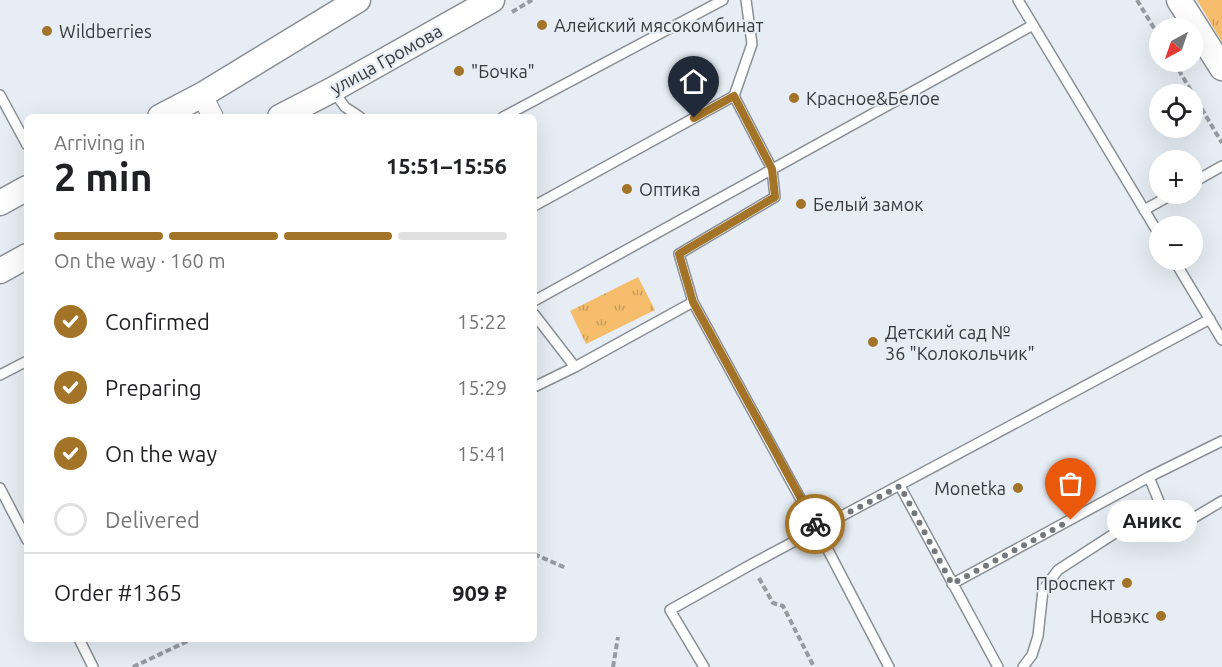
<!DOCTYPE html>
<html lang="en">
<head>
<meta charset="utf-8">
<style>
  :root { --surface:#fff; --page:#f6f6f6; --text:#202124; --muted:#757577; --line:#e0e0e0; --accent:#a37327 }
  body { margin:0; font-family:Ubuntu,sans-serif; background:var(--page); color:var(--text); height:100vh; display:flex; flex-direction:column; font-size:22px; white-space:nowrap }
  * { box-sizing:border-box; margin:0 }
  p { font-size:20px; color:var(--muted) }
  .icon { flex:none; width:33px; height:33px; fill:none; stroke:currentColor; stroke-width:2; stroke-linecap:round; stroke-linejoin:round }
  .map { position:relative; flex:1; overflow:hidden }
  .panel { position:absolute; left:24px; top:114px; width:513px; height:528px; display:flex; flex-direction:column; background:var(--surface); border-radius:9px; box-shadow:0 6px 24px #0002 }
  .panel>* { flex:none }
  .needle { width:39px; rotate:220deg }
  .buttons { position:absolute; left:1149px; top:18px; display:grid; gap:12px }
  .buttons a { display:grid; place-items:center; width:54px; height:54px; border-radius:50%; background:var(--surface); box-shadow:0 6px 24px #0002; font-size:30px }
  .pin { position:absolute; display:grid; place-items:center; width:51px; height:51px; color:#fff; margin:-62px -26px; border-radius:50% 50% 50% 0; rotate:-45deg; box-shadow:0 0 6px #0007 }
  .pin .icon { rotate:45deg }
  .courier { position:absolute; display:grid; place-items:center; width:60px; height:60px; margin:-30px; border:4px solid #a37327; border-radius:50%; background:#fff; color:#222; box-shadow:0 2px 8px #0007 }
  .bubble { position:absolute; height:42px; border-radius:21px; background:var(--surface); box-shadow:0 6px 24px #0002; font-size:20px; font-weight:600; line-height:42px; text-align:center }
  .head em { font-style:normal; font-weight:600 }
  .head div { display:flex; flex-direction:column-reverse }
  .head { display:flex; align-items:center; justify-content:space-between; height:102px; padding:0 30px }
  h1 { font-size:39px; font-weight:600; line-height:45px }
  .bar { display:grid; grid-template-columns:repeat(4,1fr); gap:9px 6px; align-content:center; height:72px; padding:0 30px }
  .bar i { height:8px; border-radius:4px; background:var(--line) }
  .bar .selected { background:var(--accent) }
  .bar p { grid-column:span 4 }
  .line { display:flex; align-items:center; gap:15px; padding:0 30px; border-top:2px solid var(--line) }
  .line div { flex:1 }
  ol { padding:0 30px; list-style:none }
  li { display:flex; align-items:center; gap:18px; height:66px }
  li p { margin-inline-start:auto }
  li .icon { padding:6px; border-radius:50%; background:var(--accent); color:#fff; stroke-width:4 }
  li:last-child { color:var(--muted) }
  li i { width:33px; height:33px; border:3px solid var(--line); border-radius:50% }
  .map>svg:first-child { display:block }
  .grass { fill:url(#grass-tufts) }
  .lines { fill:none; stroke-linecap:round; stroke-linejoin:round }
  .service-casing { stroke:#898f95; stroke-width:12 }
  .minor-casing { stroke:#898f95; stroke-width:22 }
  .tertiary-casing { stroke:#898f95; stroke-width:27 }
  .path { stroke:#969ba0; stroke-width:4; stroke-dasharray:6 3; stroke-linecap:butt }
  .service { stroke:#fff; stroke-width:9 }
  .minor { stroke:#fff; stroke-width:20 }
  .tertiary { stroke:#fff; stroke-width:24 }
  .done { stroke:#74787c; stroke-width:6; stroke-dasharray:0 10.8 }
  .route { stroke:#a37327; stroke-width:8 }
  .poi-dot { fill:#a37327; stroke:#e6edf4; stroke-width:2 }
  .labels { text-anchor:middle; dominant-baseline:central; stroke-width:4.5; stroke-linejoin:round; paint-order:stroke }
  .poi-label { font-size:18px; fill:#37393c; stroke:#e6edf4; text-anchor:start }
  .street-label { font-size:18px; fill:#37393c; stroke:#e6edf4 }
</style>
</head>
<body>
<div class="map">
<svg width="1222" height="667" viewBox="0 0 1222 667">
  <defs>
    <pattern id="grass-tufts" width="24" height="20" patternUnits="userSpaceOnUse" patternTransform="scale(1.5)"><rect width="24" height="20" fill="#f5bd6c"/><path d="M3 7l-1-3M5 7V3M7 7l1-3M15 17l-1-3M17 17v-4M19 17l1-3" fill="none" stroke="#c79b5a"/></pattern>
  </defs>
  <rect width="100%" height="100%" fill="#e6edf4"/>
  <path class="grass" d="M 1197,0 L 1222,0 L 1222,42 Z
    M 638,277 L 655,310 L 586,344 L 570,311 Z"/>
  <g class="lines">
    <g class="service-casing">
      <path id="service" d="M 746,0 L 752,44 L 734,96 L 772,169 L 775,197 L 679,254 L 693,302 L 817,529 L 889,667
        M 1018,0 L 1160,236
        M 334,92 L 345,107 L 360,117
        M 0,95 L 27,145
        M 503,117 L 723,0
        M 1192,183 L 1222,166
        M 534,206 L 734,96
        M 1144,210 L 1173,194
        M 1174,260 L 1222,340
        M 534,301 L 1033,25
        M 534,314 L 575,367 L 534,387
        M 575,367 L 693,302
        M 0,375 L 27,361
        M 1149,477 L 1160,504 L 1185,523 L 1222,501
        M 900,486 L 998,667
        M 0,488 L 27,540
        M 952,584 L 1149,477 L 1222,441
        M 79,639 L 93,667
        M 704,667 L 670,610 L 752,564 L 1210,319
        M 1023,667 L 1032,655 L 1038,636 L 1043,590 L 1058,570 L 1160,504"/>
    </g>
    <g class="minor-casing">
      <path id="minor" d="M 202,95 L 213,117"/>
    </g>
    <g class="tertiary-casing">
      <path id="tertiary" d="M 1179,0 L 1222,68
        M 160,117 L 202,95 L 358,0
        M 280,117 L 332,90 L 492,0
        M 0,203 L 27,188
        M 0,271 L 27,256"/>
    </g>
    <path class="path" d="M 1137,0 L 1160,38
      M 512,12 L 532,0
      M 1174,62 L 1222,143
      M 534,554 L 566,568
      M 759,578 L 773,603 L 783,606 L 814,667
      M 133,667 L 192,639
      M 613,667 L 618,637"/>
    <use href="#service" class="service"/>
    <use href="#minor" class="minor"/>
    <use href="#tertiary" class="tertiary"/>
  </g>
  <g class="lines">
    <path class="done" d="M 815,524 L 817,529 L 900,486 L 952,584 L 1071,520"/>
    <path class="route" d="M 694,118 L 734,96 L 772,169 L 775,197 L 679,254 L 693,302 L 815,524"/>
  </g>
  <g class="poi-dot">
    <circle cx="542" cy="25" r="6"/>
    <circle cx="47" cy="31" r="6"/>
    <circle cx="459" cy="71" r="6"/>
    <circle cx="794" cy="98" r="6"/>
    <circle cx="627" cy="189" r="6"/>
    <circle cx="801" cy="204" r="6"/>
    <circle cx="873" cy="342" r="6"/>
    <circle cx="1018" cy="488" r="6"/>
    <circle cx="1127" cy="583" r="6"/>
    <circle cx="1161" cy="616" r="6"/>
  </g>
  <g class="labels">
    <g class="poi-label">
      <text x="554" y="25">Алейский мясокомбинат</text>
      <text x="59" y="31">Wildberries</text>
      <text x="471" y="71">"Бочка"</text>
      <text x="806" y="98">Красное&amp;Белое</text>
      <text x="639" y="189">Оптика</text>
      <text x="813" y="204">Белый замок</text>
      <text x="885" y="332">Детский сад №<tspan x="885" dy="21">36 "Колокольчик"</tspan></text>
      <text x="1006" y="488" text-anchor="end">Monetka</text>
      <text x="1115" y="583" text-anchor="end">Проспект</text>
      <text x="1149" y="616" text-anchor="end">Новэкс</text>
    </g>
    <g class="street-label">
      <text transform="translate(386 59) rotate(-29)">улица Громова</text>
    </g>
  </g>
</svg>
<div class="buttons">
<a><svg class="needle" viewBox="-14 -14 28 28"><path d="M0-13l5 13h-10z" fill="#e53935"/><path d="M0 13l5-13h-10z" fill="#757577"/></svg></a>
<a><svg class="icon" aria-label="locate" viewBox="0 0 24 24"><circle cx="12" cy="12" r="6"/><path d="M12 2v4M12 18v4M2 12h4M18 12h4"/></svg></a>
<a>+</a>
<a>−</a>
</div>
<div class="pin" style="left:1071px;top:520px;background:#ea580c"><svg class="icon" aria-label="bag" viewBox="0 0 24 24"><path d="M5 8h14l-1 12H6zM9 8a3 3 0 0 1 6 0"/></svg></div>
<div class="pin" style="left:694px;top:118px;background:#1f2937"><svg class="icon" aria-label="home" viewBox="0 0 24 24"><path d="M3 11l9-7 9 7M6 9v11h12V9"/></svg></div>
<div class="courier" style="left:815px;top:524px"><svg class="icon" aria-label="bike" viewBox="0 0 24 24"><circle cx="6" cy="16" r="4"/><circle cx="18" cy="16" r="4"/><path d="M6 16l4-8h5l3 8M10 8l3 8H6M13 5h3"/></svg></div>
<div class="bubble" style="left:1107px;top:500px;width:90px">Аникс</div>
<section class="panel">
<div class="head"><div><h1>2 min</h1><p>Arriving in</p></div><em>15:51–15:56</em></div>
<div class="bar"><i class="selected"></i><i class="selected"></i><i class="selected"></i><i></i><p>On the way · 160 m</p></div>
<ol>
<li><svg class="icon" aria-label="check" viewBox="0 0 24 24"><path d="M5 12l5 5 9-10"/></svg>Confirmed<p>15:22</p></li>
<li><svg class="icon" aria-label="check" viewBox="0 0 24 24"><path d="M5 12l5 5 9-10"/></svg>Preparing<p>15:29</p></li>
<li><svg class="icon" aria-label="check" viewBox="0 0 24 24"><path d="M5 12l5 5 9-10"/></svg>On the way<p>15:41</p></li>
<li><i></i>Delivered</li>
</ol>
<div class="line" style="height:78px"><div>Order #1365</div><b>909 ₽</b></div>
</section>
</div>
</body>
</html>
